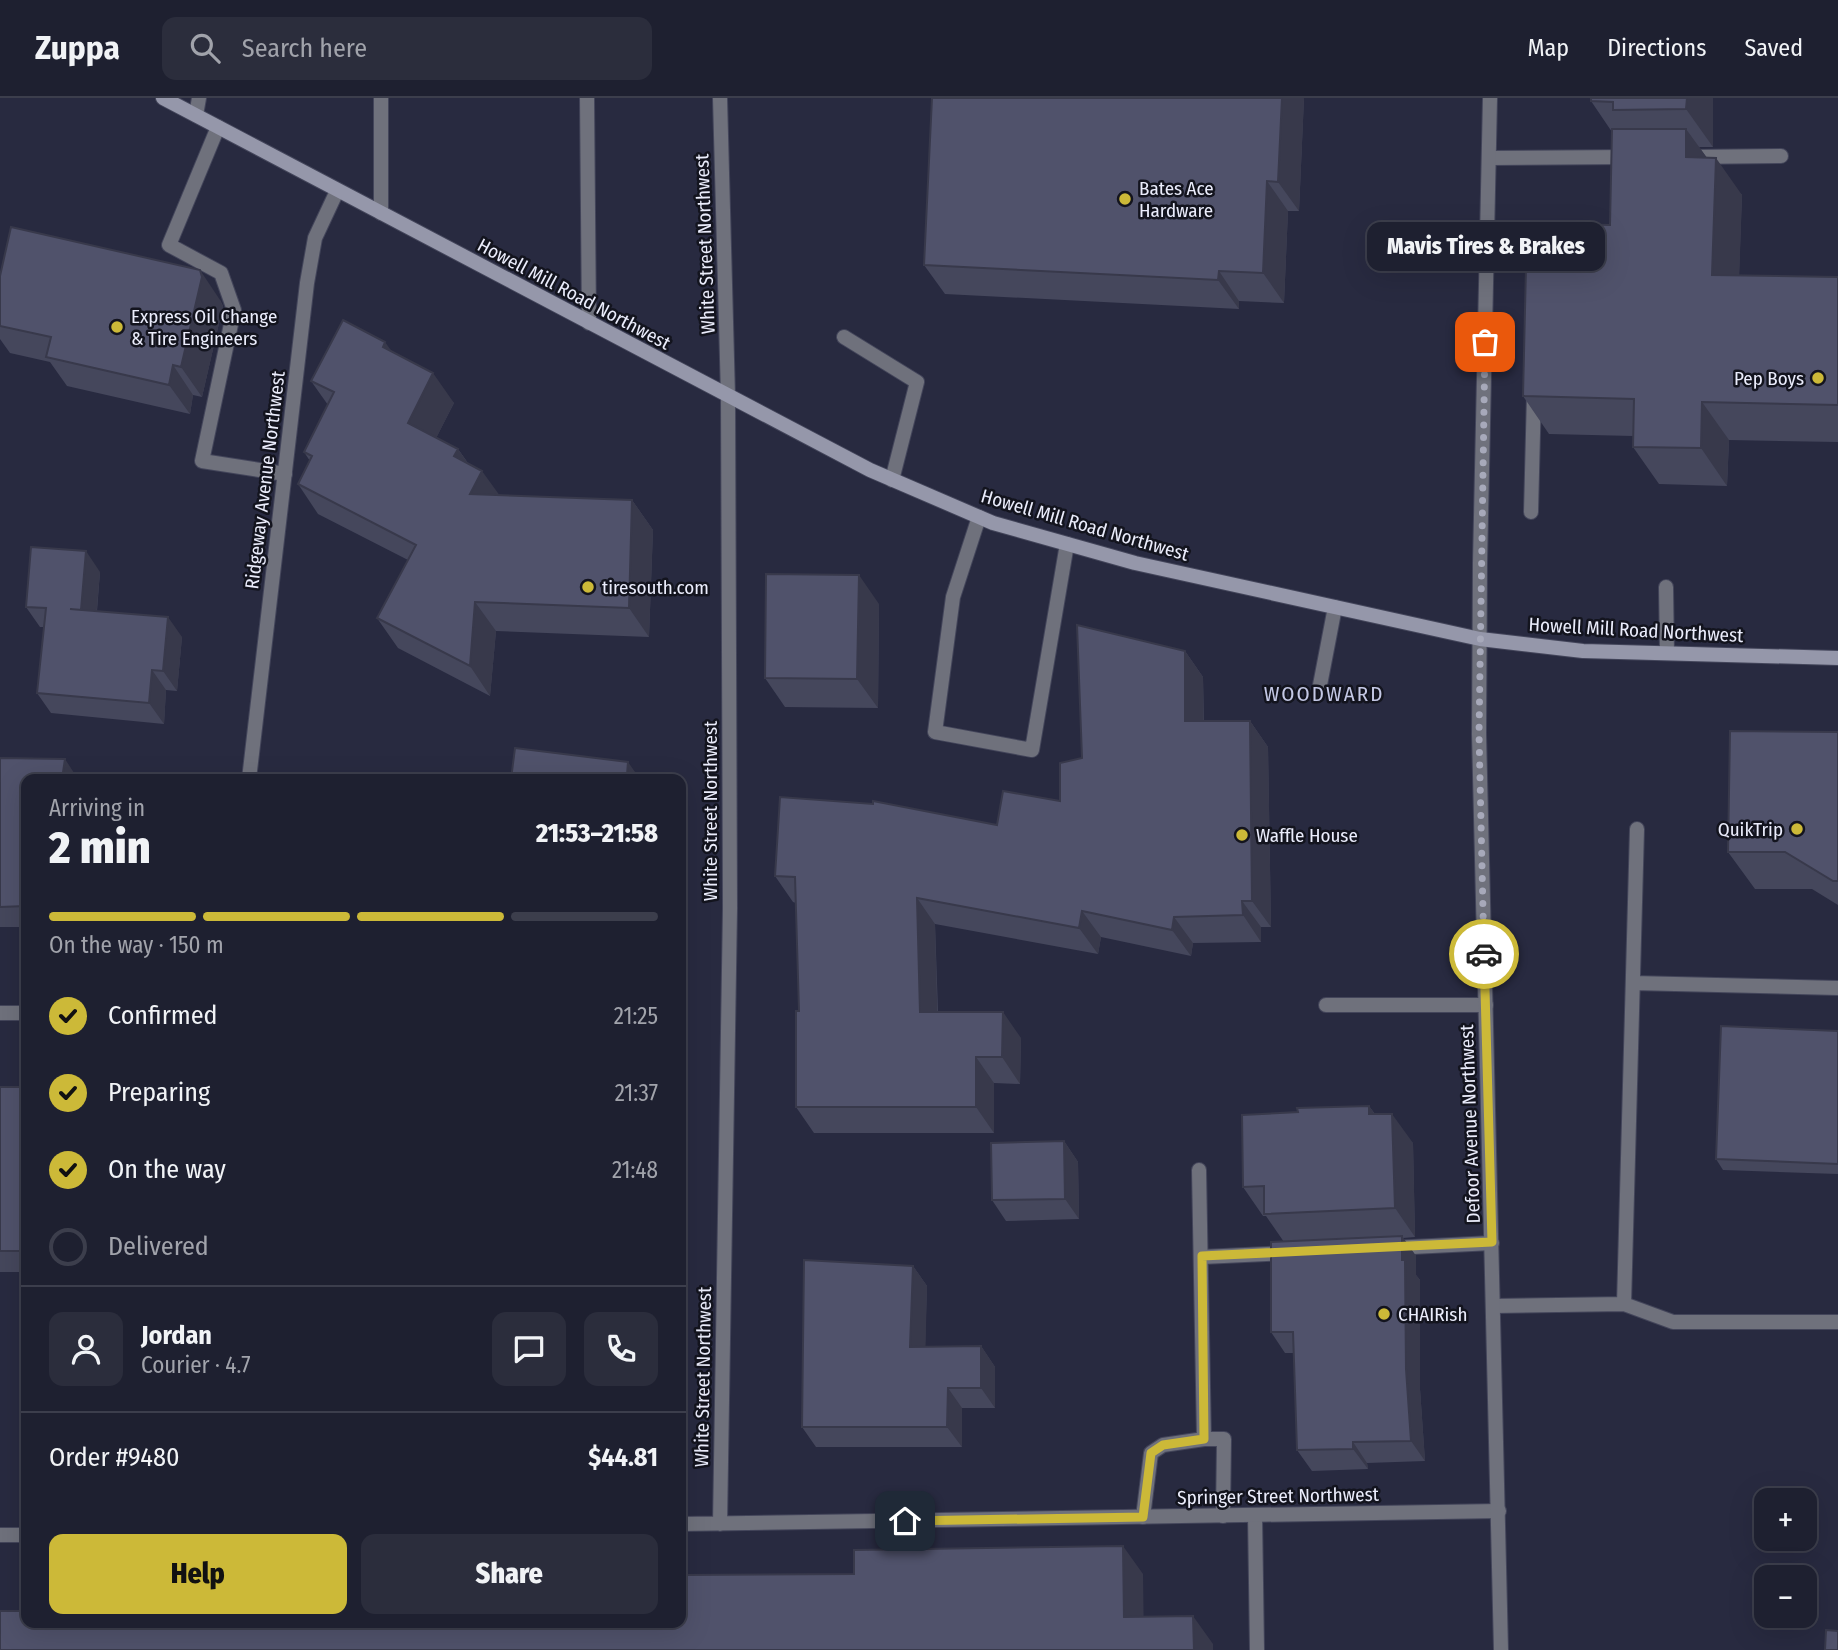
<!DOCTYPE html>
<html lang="en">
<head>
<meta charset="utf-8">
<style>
  :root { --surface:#1e2030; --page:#2b2d3c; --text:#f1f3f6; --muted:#a1a3ab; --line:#3c3e4c; --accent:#ccb938 }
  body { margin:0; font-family:"Fira Sans Condensed",sans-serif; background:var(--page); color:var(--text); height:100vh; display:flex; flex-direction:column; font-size:26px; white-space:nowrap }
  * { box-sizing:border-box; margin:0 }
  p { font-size:23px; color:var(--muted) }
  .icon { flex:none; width:38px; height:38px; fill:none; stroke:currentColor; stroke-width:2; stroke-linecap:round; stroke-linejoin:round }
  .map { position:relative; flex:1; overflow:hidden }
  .details { position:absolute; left:21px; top:676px; width:665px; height:854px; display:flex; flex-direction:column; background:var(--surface); border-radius:14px; box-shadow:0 7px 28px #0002,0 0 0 2px var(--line) }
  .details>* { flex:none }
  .buttons { position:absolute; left:1754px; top:1390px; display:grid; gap:14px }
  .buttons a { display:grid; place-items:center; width:63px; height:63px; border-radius:14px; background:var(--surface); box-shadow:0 7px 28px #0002,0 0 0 2px var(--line); font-size:35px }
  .pin { position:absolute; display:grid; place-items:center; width:60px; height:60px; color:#fff; margin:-30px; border-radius:14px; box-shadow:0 4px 10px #0006 }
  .courier { position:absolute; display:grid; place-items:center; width:70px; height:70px; margin:-35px; border:5px solid #ccb938; border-radius:50%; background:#fff; color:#222; box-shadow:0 2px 9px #0007 }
  .bubble { position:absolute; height:49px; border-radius:14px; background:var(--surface); box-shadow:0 7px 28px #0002,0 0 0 2px var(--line); font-size:23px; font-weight:800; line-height:49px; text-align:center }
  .overview em { font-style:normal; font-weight:800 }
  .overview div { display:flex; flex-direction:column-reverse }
  .overview { display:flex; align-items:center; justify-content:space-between; height:119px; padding:0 28px }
  h1 { font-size:46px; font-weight:800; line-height:52px }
  .bar { display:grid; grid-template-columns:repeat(4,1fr); gap:10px 7px; align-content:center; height:84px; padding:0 28px }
  .bar i { height:9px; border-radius:5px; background:var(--line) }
  .bar .active { background:var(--accent) }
  .bar p { grid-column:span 4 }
  .line { display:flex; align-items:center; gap:18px; padding:0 28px; border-top:2px solid var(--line) }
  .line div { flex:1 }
  .round { display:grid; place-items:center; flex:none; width:74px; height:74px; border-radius:14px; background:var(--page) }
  ol { padding:0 28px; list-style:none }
  li { display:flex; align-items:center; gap:21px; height:77px }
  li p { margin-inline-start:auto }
  li .icon { padding:7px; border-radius:50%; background:var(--accent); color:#111; stroke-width:4 }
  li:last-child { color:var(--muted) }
  li i { width:38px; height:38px; border:4px solid var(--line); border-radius:50% }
  .button { display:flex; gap:14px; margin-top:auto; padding:14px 28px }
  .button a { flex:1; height:80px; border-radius:14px; background:var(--accent); color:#111; font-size:28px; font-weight:800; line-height:80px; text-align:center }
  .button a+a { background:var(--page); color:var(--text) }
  header { display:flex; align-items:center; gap:42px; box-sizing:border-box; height:98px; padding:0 35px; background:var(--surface); border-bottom:2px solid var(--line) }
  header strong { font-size:33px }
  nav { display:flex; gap:38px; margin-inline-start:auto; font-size:24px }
  .search { width:490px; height:63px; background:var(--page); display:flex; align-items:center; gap:18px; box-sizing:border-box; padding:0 24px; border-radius:14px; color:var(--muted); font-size:26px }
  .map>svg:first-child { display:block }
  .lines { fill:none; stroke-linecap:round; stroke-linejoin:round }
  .service-casing { stroke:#43455a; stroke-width:16 }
  .minor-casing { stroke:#43455a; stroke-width:16 }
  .tertiary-casing { stroke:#43455a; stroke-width:16 }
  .secondary-casing { stroke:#43455a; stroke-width:16 }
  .service { stroke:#6f717c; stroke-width:14 }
  .minor { stroke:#6f717c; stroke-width:14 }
  .tertiary { stroke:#6f717c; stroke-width:14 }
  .secondary { stroke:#9597aa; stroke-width:14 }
  .wall { fill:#45475c }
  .shaded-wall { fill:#38394b }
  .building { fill:#50526b; stroke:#38394b; stroke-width:2 }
  .done { stroke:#a7a9ba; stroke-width:7; stroke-dasharray:0 12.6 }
  .route { stroke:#ccb938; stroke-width:9 }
  .poi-dot { fill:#ccb938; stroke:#13141e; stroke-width:2.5 }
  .labels { text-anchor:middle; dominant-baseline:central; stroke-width:5; stroke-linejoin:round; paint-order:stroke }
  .poi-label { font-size:19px; fill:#ebedfc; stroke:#13141e; text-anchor:start }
  .street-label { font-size:19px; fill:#ebedfc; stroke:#13141e }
  .neighbourhood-label { font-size:21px; letter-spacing:2px; fill:#c4c8e5; stroke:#13141e }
</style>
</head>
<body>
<header>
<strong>Zuppa</strong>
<div class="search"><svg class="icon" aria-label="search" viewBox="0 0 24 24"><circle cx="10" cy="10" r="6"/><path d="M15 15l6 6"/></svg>Search here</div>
<nav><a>Map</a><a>Directions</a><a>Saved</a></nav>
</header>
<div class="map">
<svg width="1838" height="1552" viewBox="0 0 1838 1552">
  <rect width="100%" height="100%" fill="#282a40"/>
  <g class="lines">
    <g class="service-casing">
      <path id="service" d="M 587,0 L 589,225
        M 720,0 L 728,298
        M 196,17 L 199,0
        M 218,29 L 169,147 L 221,175 L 234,212 L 202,363 L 285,376
        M 1688,59 L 1781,58
        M 1489,60 L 1630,59
        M 381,115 L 381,0
        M 844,239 L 917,284 L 892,382
        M 1531,414 L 1534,296
        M 979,419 L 953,499 L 935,634 L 1032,652 L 1067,446
        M 1666,489 L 1667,555
        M 1320,587 L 1335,509
        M 1633,885 L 1838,890
        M 1326,907 L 1486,907
        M 1199,1072 L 1204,1341 L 1224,1341 L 1223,1418
        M 1392,1150 L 1492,1145
        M 1202,1159 L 1288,1155
        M 1624,1206 L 1637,731
        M 1493,1208 L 1624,1206 L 1673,1224 L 1838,1224
        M 1255,1417 L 1257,1552
        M 1143,1419 L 1151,1355 L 1163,1347 L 1204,1341"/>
    </g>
    <g class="minor-casing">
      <path id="minor" d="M 249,681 L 307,185 L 315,140 L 337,93
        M 0,915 L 26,915
        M 681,1426 L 1499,1413
        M 720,1426 L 730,810 L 728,298
        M 0,1437 L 26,1437"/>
    </g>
    <g class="tertiary-casing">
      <path id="tertiary" d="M 1490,0 L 1480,465 L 1479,636 L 1501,1552"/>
    </g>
    <g class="secondary-casing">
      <path id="secondary" d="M 163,0 L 870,372 L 993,425 L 1135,465 L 1480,541 L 1583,553 L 1838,560"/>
    </g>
    <use href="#service" class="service"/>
    <use href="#minor" class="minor"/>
    <use href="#tertiary" class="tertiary"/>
    <use href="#secondary" class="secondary"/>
  </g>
  <path class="wall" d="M 1304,0 L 1299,113 L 1288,113 L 1284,205 L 1239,203 L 1239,211 L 945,196 L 924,167 Z
    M 1591,0 L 1713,0 L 1713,49 L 1699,49 L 1707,60 L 1742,97 L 1739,177 L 1838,179 L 1838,344 L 1729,342 L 1727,388 L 1659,386 L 1633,349 L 1633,338 L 1549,336 L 1523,298 L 1610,127 L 1612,34 L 1591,3 Z
    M 0,178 L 220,202 L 223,208 L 202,299 L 193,297 L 190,316 L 67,288 L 50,264 L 10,255 L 0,241 Z
    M 393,254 L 454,305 L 436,340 L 458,351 L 468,365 L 499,397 L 632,402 L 653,432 L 649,539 L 496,533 L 490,598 L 398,550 L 377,520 L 408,462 L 318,416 L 298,386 L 310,363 L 304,354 L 328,307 L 311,283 Z
    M 100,474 L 97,513 L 182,539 L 177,593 L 166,592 L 164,626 L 51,615 L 37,595 L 44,529 L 40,529 L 26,509 Z
    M 879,506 L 878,610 L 785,609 L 765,580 Z
    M 1185,553 L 1203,579 L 1204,623 L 1250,623 L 1268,649 L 1271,829 L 1261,829 L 1261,844 L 1193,845 L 1191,858 L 1101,839 L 1098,856 L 935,826 L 938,914 L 1021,940 L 1020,986 L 994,985 L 994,1035 L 814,1035 L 796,1009 L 799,913 L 796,805 L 793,804 L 775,778 L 997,727 L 1060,703 L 1082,660 Z
    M 1838,634 L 1838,807 L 1812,791 L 1755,791 L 1728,754 Z
    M 0,660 L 26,681 L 26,829 L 0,829 Z
    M 1838,933 L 1838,1076 L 1723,1072 L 1716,1061 Z
    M 0,989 L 26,989 L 26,1174 L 0,1174 Z
    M 1369,1008 L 1375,1016 L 1413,1045 L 1415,1139 L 1403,1140 L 1416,1158 L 1416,1177 L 1420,1182 L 1420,1291 L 1425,1363 L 1367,1365 L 1368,1371 L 1312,1373 L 1297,1352 L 1294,1255 L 1285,1255 L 1271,1234 L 1284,1144 L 1266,1118 L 1263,1118 L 1243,1089 L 1298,1014 Z
    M 1064,1043 L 1078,1064 L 1079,1121 L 1006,1123 L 992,1102 Z
    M 913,1168 L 927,1188 L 925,1249 L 981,1248 L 995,1269 L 995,1310 L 962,1310 L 962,1349 L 816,1349 L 802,1329 Z"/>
  <path class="shaded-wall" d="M 1282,0 L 1304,0 L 1299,113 L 1278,84 Z
    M 1687,0 L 1713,0 L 1713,49 L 1686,11 Z
    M 1686,31 L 1713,68 L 1686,59 Z
    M 1716,60 L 1742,97 L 1738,214 L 1712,177 Z
    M 1267,83 L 1288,113 L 1284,205 L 1263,175 Z
    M 200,172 L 220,202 L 223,208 L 202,299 L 181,269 Z
    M 1219,173 L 1239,203 L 1239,211 L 1218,182 Z
    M 385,244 L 406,273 L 383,249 Z
    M 173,267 L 193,297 L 190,316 L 169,287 Z
    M 433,275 L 454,305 L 429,354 L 408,325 Z
    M 1702,304 L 1729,342 L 1727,388 L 1701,350 Z
    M 458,351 L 478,380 L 482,373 L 503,402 L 470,396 L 454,358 Z
    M 632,402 L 653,432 L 649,539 L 629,510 Z
    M 86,453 L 100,474 L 95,532 L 81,512 Z
    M 859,477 L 879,506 L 878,610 L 857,581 Z
    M 475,504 L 496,533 L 490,598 L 470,568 Z
    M 168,519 L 182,539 L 177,593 L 163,573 Z
    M 1185,553 L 1203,579 L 1204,649 L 1185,623 Z
    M 152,572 L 166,592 L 164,626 L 149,605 Z
    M 1250,623 L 1268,649 L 1271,829 L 1252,803 Z
    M 65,661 L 78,681 L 62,681 Z
    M 628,664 L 640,681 L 627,677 Z
    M 917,800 L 935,826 L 938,940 L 920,914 Z
    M 1242,803 L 1261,829 L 1261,844 L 1243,817 Z
    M 1082,813 L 1101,839 L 1098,856 L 1079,830 Z
    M 1174,819 L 1193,845 L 1191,858 L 1172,832 Z
    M 1003,914 L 1021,940 L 1020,986 L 1002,959 Z
    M 976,959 L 994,985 L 994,1035 L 976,1009 Z
    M 1369,1008 L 1390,1038 L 1369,1016 Z
    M 1392,1016 L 1413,1045 L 1415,1139 L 1395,1110 Z
    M 1064,1043 L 1078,1064 L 1079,1121 L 1065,1101 Z
    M 1402,1138 L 1416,1158 L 1416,1177 L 1420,1182 L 1420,1291 L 1425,1363 L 1411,1343 L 1406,1271 Z
    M 913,1168 L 927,1188 L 925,1269 L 910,1249 Z
    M 981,1248 L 995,1269 L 995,1310 L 981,1290 Z
    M 948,1290 L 962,1310 L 962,1349 L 947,1329 Z
    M 1353,1344 L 1367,1365 L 1368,1371 L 1353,1351 Z
    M 1123,1448 L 1143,1476 L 1144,1548 L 1124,1519 Z
    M 681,1469 L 697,1493 L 681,1482 Z
    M 1193,1518 L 1213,1546 L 1213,1552 L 1194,1552 Z"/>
  <path class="building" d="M 932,0 L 1282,0 L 1278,84 L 1267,83 L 1263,175 L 1219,173 L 1218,182 L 924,167 Z
    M 1591,0 L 1687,0 L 1686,11 L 1613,12 L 1613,4 L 1591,3 Z
    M 1612,31 L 1686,31 L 1686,59 L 1716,60 L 1712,177 L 1838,179 L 1838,307 L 1702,304 L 1701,350 L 1633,349 L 1634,301 L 1523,298 L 1527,125 L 1610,127 Z
    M 11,129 L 200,172 L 202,179 L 181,269 L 173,267 L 169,287 L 46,259 L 51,239 L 0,228 L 0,178 Z
    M 343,222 L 385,244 L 383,249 L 433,275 L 408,325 L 458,351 L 454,358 L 482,373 L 470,396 L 632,402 L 629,510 L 475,504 L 470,568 L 377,520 L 416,447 L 298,386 L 312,358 L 304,354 L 334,294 L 311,283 Z
    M 31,449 L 86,453 L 81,512 L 70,511 L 168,519 L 163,573 L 152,572 L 149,605 L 37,595 L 46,510 L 26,509 Z
    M 766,476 L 859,477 L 857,581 L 765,580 Z
    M 1077,527 L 1185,553 L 1185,623 L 1250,623 L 1252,803 L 1242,803 L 1243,817 L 1174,819 L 1172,832 L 1082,813 L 1079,830 L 917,800 L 920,914 L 1003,914 L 1002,959 L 976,959 L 976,1009 L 796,1009 L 796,913 L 799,913 L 795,779 L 775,778 L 780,699 L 873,706 L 873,703 L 997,727 L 1003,693 L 1060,703 L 1060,665 L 1082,660 Z
    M 1730,633 L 1838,634 L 1838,783 L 1833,783 L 1785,754 L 1728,754 Z
    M 515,650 L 628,664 L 627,677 L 644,679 L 643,681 L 511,681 Z
    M 0,660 L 65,661 L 62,681 L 26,681 L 26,808 L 0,809 Z
    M 1721,928 L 1838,933 L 1838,1066 L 1716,1061 Z
    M 0,989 L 26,989 L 26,1153 L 0,1153 Z
    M 1369,1008 L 1369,1016 L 1392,1016 L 1395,1110 L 1264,1116 L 1264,1088 L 1243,1089 L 1242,1017 L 1298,1014 L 1297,1010 Z
    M 1064,1043 L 1065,1101 L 992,1102 L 991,1045 Z
    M 1402,1138 L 1402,1162 L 1405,1162 L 1406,1271 L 1411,1343 L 1353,1344 L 1353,1351 L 1297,1352 L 1293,1234 L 1271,1234 L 1271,1144 Z
    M 804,1162 L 913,1168 L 910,1249 L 981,1248 L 981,1290 L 948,1290 L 947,1329 L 802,1329 Z
    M 1123,1448 L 1124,1519 L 1193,1518 L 1194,1552 L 0,1552 L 0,1513 L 26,1513 L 26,1524 L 681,1524 L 681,1477 L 854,1476 L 854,1452 Z
    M 1826,1532 L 1838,1533 L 1838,1552 L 1825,1552 Z"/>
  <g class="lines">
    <path class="done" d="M 1484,856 L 1479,636 L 1485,244"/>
    <path class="route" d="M 905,1423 L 1143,1419 L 1151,1355 L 1163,1347 L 1204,1341 L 1202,1158 L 1492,1144 L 1484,856"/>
  </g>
  <g class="poi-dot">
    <circle cx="1125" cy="101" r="7"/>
    <circle cx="117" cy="229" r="7"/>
    <circle cx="1818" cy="280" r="7"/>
    <circle cx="588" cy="489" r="7"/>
    <circle cx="1797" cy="731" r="7"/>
    <circle cx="1242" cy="737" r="7"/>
    <circle cx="1384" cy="1216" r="7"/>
  </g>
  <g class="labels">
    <g class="poi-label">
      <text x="1139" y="90">Bates Ace<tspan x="1139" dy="22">Hardware</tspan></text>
      <text x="131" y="218">Express Oil Change<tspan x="131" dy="22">&amp; Tire Engineers</tspan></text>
      <text x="1804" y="280" text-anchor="end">Pep Boys</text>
      <text x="602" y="489">tiresouth.com</text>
      <text x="1783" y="731" text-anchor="end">QuikTrip</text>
      <text x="1256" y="737">Waffle House</text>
      <text x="1398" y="1216">CHAIRish</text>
    </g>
    <g class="street-label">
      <text transform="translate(705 146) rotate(-92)">White Street Northwest</text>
      <text transform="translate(574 196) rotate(28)">Howell Mill Road Northwest</text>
      <text transform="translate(265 382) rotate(-83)">Ridgeway Avenue Northwest</text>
      <text transform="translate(1085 427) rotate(16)">Howell Mill Road Northwest</text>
      <text transform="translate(1636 532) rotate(3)">Howell Mill Road Northwest</text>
      <text transform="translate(710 713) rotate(-90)">White Street Northwest</text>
      <text transform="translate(1470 1026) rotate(-92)">Defoor Avenue Northwest</text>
      <text transform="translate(703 1279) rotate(-89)">White Street Northwest</text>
      <text transform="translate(1278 1398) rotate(-1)">Springer Street Northwest</text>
    </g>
    <g class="neighbourhood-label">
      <text x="1324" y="596">WOODWARD</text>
    </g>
  </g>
</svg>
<div class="buttons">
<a>+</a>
<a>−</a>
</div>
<div class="pin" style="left:1485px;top:244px;background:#ea580c"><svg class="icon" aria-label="bag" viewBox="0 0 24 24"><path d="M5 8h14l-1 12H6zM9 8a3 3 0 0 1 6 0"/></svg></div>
<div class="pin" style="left:905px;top:1423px;background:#1f2937"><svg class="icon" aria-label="home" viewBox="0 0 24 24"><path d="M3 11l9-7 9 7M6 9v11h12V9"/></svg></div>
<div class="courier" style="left:1484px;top:856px"><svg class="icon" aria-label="car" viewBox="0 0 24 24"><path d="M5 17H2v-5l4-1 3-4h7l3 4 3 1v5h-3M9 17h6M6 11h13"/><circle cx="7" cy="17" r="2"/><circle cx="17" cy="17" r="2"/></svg></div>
<div class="bubble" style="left:1367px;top:124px;width:238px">Mavis Tires &amp; Brakes</div>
<section class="details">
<div class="overview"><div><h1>2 min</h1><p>Arriving in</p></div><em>21:53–21:58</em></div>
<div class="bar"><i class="active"></i><i class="active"></i><i class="active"></i><i></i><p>On the way · 150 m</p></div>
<ol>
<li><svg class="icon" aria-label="check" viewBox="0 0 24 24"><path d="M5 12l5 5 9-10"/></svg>Confirmed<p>21:25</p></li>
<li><svg class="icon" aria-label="check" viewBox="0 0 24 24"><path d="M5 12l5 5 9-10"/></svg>Preparing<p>21:37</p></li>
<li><svg class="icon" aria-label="check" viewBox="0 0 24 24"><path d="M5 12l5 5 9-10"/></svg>On the way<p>21:48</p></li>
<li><i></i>Delivered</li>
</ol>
<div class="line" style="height:126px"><a class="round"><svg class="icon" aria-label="person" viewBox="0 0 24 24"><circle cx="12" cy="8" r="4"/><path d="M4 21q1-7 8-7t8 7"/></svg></a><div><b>Jordan</b><p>Courier · 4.7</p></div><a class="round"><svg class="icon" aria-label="chat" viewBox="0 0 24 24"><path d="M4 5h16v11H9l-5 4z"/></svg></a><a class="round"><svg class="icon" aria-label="phone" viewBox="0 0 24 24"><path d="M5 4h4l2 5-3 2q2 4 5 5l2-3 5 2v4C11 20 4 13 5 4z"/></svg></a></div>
<div class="line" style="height:91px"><div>Order #9480</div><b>$44.81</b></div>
<div class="button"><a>Help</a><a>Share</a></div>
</section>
</div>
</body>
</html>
